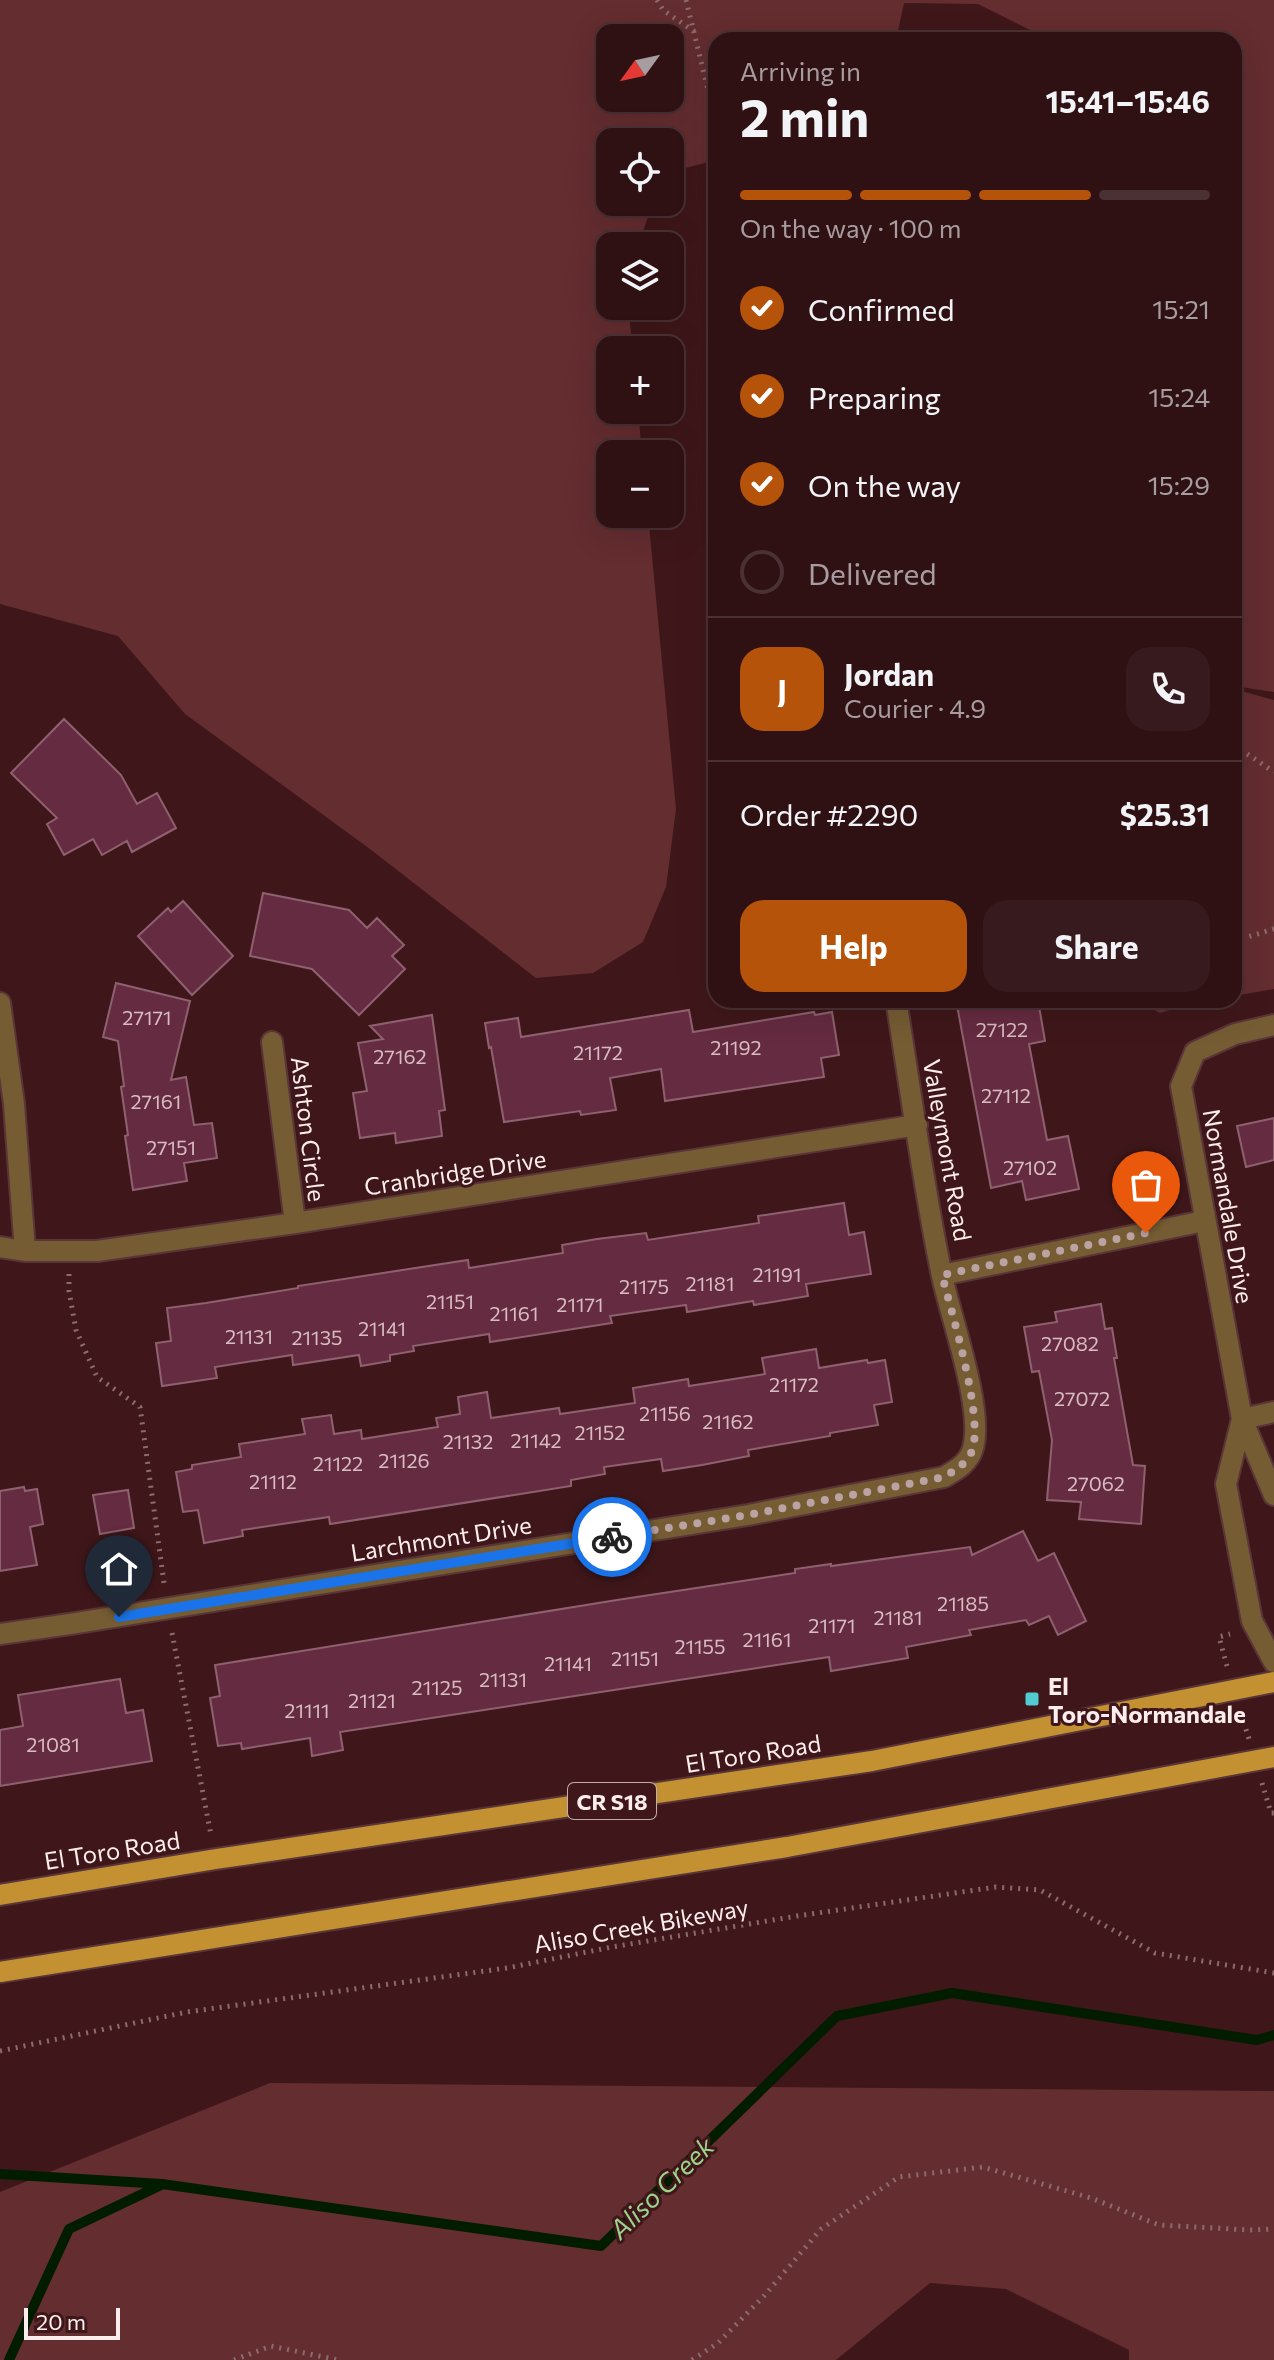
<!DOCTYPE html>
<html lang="en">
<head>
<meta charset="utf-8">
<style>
  :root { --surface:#2f1114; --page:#371a1d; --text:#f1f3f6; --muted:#a79da0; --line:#4a3134; --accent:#b45309 }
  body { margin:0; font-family:Commissioner,sans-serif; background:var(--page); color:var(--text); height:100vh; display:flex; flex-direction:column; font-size:30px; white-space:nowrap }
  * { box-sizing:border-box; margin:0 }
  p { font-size:26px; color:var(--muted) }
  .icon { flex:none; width:44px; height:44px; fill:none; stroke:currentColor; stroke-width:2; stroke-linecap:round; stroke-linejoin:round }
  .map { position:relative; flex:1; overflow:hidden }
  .sheet { position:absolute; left:708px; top:32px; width:534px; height:976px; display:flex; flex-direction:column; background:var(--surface); border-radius:24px; box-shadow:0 8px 32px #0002,0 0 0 2px var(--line) }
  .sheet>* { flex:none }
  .needle { width:52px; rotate:237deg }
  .controls { position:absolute; left:596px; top:24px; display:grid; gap:16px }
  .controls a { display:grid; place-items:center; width:88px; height:88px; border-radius:16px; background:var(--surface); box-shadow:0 8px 32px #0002,0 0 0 2px var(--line); font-size:40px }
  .scale { position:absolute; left:24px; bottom:20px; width:96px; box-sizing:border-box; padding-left:8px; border:4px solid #feeded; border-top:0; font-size:22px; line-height:28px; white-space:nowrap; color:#feeded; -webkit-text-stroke:6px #3f171a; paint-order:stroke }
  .pin { position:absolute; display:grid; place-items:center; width:68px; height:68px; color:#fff; margin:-82px -34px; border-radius:50% 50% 50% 0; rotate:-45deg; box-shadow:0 0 8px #0007 }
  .pin .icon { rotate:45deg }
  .courier { position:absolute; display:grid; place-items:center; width:80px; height:80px; margin:-40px; border:6px solid #1a73e8; border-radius:50%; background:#fff; color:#222; box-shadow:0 2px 10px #0007 }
  .overview em { font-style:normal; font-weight:700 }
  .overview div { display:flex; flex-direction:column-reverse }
  .overview { display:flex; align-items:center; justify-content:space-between; height:136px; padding:0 32px }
  h1 { font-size:52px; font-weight:700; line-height:60px }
  .bar { display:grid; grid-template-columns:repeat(4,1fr); gap:12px 8px; align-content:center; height:96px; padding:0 32px }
  .bar i { height:10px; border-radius:6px; background:var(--line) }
  .bar .current { background:var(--accent) }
  .bar p { grid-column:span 4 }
  .line { display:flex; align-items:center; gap:20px; padding:0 32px; border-top:2px solid var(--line) }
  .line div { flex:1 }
  .round { display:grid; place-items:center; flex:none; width:84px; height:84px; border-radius:24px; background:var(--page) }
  ol { padding:0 32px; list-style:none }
  li { display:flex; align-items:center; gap:24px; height:88px }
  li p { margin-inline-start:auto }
  li .icon { padding:8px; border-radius:50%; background:var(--accent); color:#fff; stroke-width:4 }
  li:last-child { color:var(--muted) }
  li i { width:44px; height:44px; border:4px solid var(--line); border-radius:50% }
  .button { display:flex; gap:16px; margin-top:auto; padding:16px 32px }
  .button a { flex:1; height:92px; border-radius:24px; background:var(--accent); color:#fff; font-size:32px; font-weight:700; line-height:92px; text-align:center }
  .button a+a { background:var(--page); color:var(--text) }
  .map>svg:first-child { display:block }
  .green { fill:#642d30; fill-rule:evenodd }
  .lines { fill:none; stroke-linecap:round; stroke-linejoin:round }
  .stream { stroke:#021c00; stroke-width:10 }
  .building { fill:#652b40; stroke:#8f6170; stroke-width:2 }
  .minor-casing { stroke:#5a3538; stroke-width:24 }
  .major-casing { stroke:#5a3538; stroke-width:24 }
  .path { stroke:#8b6c6e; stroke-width:5; stroke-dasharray:2 6; stroke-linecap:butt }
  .minor { stroke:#755c33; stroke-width:20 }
  .major { stroke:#c49132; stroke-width:20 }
  .done { stroke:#bba2a3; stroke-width:8; stroke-dasharray:0 14.4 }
  .route { stroke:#1a73e8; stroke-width:10 }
  .poi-dot { fill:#51ccd1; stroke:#3f171a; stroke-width:3 }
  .labels { text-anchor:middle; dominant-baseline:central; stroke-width:6; stroke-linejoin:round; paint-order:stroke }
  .number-label { font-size:20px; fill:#d8bcc2 }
  .shield { fill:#3f171a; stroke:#c5adae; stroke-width:2 }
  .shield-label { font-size:22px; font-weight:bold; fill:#feeded }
  .street-label { font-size:24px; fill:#feeded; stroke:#3f171a }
  .poi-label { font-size:24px; font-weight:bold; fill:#feeded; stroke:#3f171a; text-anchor:start }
  .water-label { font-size:26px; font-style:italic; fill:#9cd48b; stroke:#3f171a }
</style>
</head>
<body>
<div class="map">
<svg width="1274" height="2360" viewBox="0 0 1274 2360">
  <rect width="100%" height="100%" fill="#3f171a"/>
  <path class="green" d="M 0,0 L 1274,0 L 1274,692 L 1234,686 L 1234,40 L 1050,40 L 978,4 L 904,3 L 896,40 L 716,40 L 716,160 L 670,172 L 670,142 L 610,142 L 610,202 L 653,202 L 638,246 L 610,246 L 610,306 L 628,306 L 633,350 L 610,350 L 610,410 L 638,410 L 642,454 L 610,454 L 610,514 L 648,514 L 676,809 L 666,887 L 643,942 L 593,973 L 536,978 L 370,849 L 185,714 L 118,636 L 0,604 ZM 610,38 L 670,38 L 670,98 L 610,98 Z
    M 1234,689 L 1274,700 L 1274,989 L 1234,996 Z
    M 1138,1000 L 1203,1000 L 1160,1013 Z
    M 270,2083 L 1274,2091 L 1274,2360 L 1129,2360 L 1129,2350 L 1006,2289 L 930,2283 L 836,2360 L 0,2360 L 0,2192 Z"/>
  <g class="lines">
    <path class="stream" d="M 0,2174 L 162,2184 L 601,2246 L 837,2016 L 952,1993 L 1257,2040 L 1274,2035
      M 9,2360 L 69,2229 L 161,2185"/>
  </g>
  <path class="building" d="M 64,719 L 121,775 L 137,804 L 157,793 L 176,828 L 132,852 L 127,841 L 102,855 L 93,839 L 64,855 L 47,824 L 57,818 L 11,773 Z
    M 263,893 L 349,910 L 367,928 L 377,918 L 404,945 L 392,956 L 405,969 L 359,1015 L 312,969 L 250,956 Z
    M 183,901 L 233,956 L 192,995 L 138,936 L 168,908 L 171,912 Z
    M 116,983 L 190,1001 L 171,1080 L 186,1077 L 194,1125 L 212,1123 L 217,1158 L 184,1163 L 187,1181 L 133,1190 L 125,1136 L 128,1135 L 121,1087 L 124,1086 L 118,1041 L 103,1037 Z
    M 956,1000 L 1038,1000 L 1045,1041 L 1029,1044 L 1047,1140 L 1068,1136 L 1079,1189 L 1026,1200 L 1022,1181 L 991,1188 Z
    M 689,1010 L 693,1032 L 814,1012 L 815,1015 L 832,1012 L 839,1055 L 821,1058 L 824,1077 L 665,1101 L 661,1069 L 610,1078 L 616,1110 L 581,1115 L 580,1111 L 504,1122 L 491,1047 L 489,1048 L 485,1023 L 518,1018 L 521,1037 Z
    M 432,1015 L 445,1110 L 439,1111 L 442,1136 L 396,1143 L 395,1133 L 360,1138 L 353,1093 L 367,1091 L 358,1043 L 383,1039 L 370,1026 Z
    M 1274,1118 L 1274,1160 L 1246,1167 L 1237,1126 Z
    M 844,1203 L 849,1235 L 864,1232 L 871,1274 L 806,1284 L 808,1296 L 754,1305 L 753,1301 L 687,1312 L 686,1305 L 610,1316 L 612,1323 L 490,1342 L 489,1334 L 413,1346 L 414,1351 L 390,1355 L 390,1361 L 361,1366 L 359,1355 L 293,1365 L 292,1355 L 215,1367 L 217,1378 L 162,1386 L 156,1343 L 171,1341 L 167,1308 L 206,1303 L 298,1288 L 298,1286 L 468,1260 L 469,1268 L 563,1253 L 562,1245 L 597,1239 L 646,1233 L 648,1240 L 759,1223 L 758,1216 Z
    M 1101,1304 L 1105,1329 L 1112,1328 L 1117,1358 L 1114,1358 L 1133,1465 L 1145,1466 L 1141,1524 L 1079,1519 L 1081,1502 L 1047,1500 L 1052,1440 L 1039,1371 L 1032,1372 L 1024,1327 L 1057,1322 L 1055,1312 Z
    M 816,1349 L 819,1368 L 867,1360 L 868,1363 L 885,1360 L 892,1402 L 874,1405 L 878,1425 L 830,1433 L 830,1436 L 748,1450 L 749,1456 L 702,1465 L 663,1471 L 661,1459 L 604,1467 L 605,1474 L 571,1480 L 571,1486 L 330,1524 L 329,1517 L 242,1530 L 243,1536 L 204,1543 L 198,1510 L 183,1512 L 176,1472 L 192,1469 L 192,1465 L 241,1457 L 239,1444 L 305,1434 L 302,1419 L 331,1415 L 334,1434 L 361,1430 L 362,1439 L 438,1427 L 436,1418 L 460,1414 L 458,1397 L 487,1392 L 491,1418 L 559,1408 L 560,1414 L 635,1403 L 633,1388 L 688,1379 L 689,1386 L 765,1374 L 762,1358 Z
    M 24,1487 L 25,1491 L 37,1489 L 43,1524 L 30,1527 L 37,1565 L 0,1571 L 0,1491 Z
    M 128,1490 L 134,1528 L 100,1534 L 93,1495 Z
    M 1023,1531 L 1038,1561 L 1054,1553 L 1086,1621 L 1058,1635 L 1049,1616 L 1029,1625 L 1026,1620 L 969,1630 L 971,1635 L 906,1647 L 908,1658 L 831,1671 L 829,1657 L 340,1732 L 343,1750 L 312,1756 L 310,1738 L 242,1749 L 241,1743 L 218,1746 L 210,1698 L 220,1696 L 215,1665 L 617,1600 L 795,1573 L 795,1569 L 831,1564 L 831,1566 L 970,1547 L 972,1555 Z
    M 120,1679 L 126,1713 L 143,1710 L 152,1761 L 0,1786 L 0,1730 L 23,1726 L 18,1695 Z"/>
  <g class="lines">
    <g class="minor-casing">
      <path id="minor" d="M 0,1003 L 14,1104 L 25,1251
        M 1274,1025 L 1235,1034 L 1195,1052 L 1181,1086 L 1242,1419 L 1274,1495
        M 272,1042 L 295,1223
        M 0,1247 L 25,1251 L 97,1251 L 295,1223 L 917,1125
        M 942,1275 L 1204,1221
        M 1242,1419 L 1226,1484 L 1252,1621 L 1274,1662
        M 1242,1419 L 1274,1412
        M 0,1634 L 70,1624 L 748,1515 L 944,1477 C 956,1470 969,1463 973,1448 C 984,1409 951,1319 942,1276 C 923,1185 911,1092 896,1000"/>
    </g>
    <g class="major-casing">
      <path id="major" d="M 0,1895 L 216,1859 L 872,1761 L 1274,1682
        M 0,1972 L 787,1847 L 1274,1757"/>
    </g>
    <path class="path" d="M 657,0 L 663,10 L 695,32
      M 686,0 L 710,98 L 716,109
      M 1234,745 L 1274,772
      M 1234,941 L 1274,929
      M 69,1274 L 69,1291 L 76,1330 L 97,1377 L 140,1407 L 164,1583
      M 172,1633 L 211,1835
      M 1227,1666 L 1219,1637 L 1230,1634
      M 1241,1714 L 1249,1739
      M 1262,1783 L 1271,1813 L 1274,1813
      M 0,2051 L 187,2012 L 507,1968 L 612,1947 L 797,1916 L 996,1887 L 1040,1890 L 1155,1953 L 1274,1973
      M 234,2360 L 271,2346 L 338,2360
      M 692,2360 L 718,2343 L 764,2296 L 821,2229 L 899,2177 L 983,2167 L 1091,2198 L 1159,2225 L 1250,2230 L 1274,2229"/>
    <use href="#minor" class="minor"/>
    <use href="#major" class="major"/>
  </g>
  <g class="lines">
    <path class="done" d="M 612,1537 L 748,1515 L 944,1477 C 955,1470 965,1465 971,1453 C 986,1423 951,1311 942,1275 L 1146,1233"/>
    <path class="route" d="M 119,1617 L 612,1537"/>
  </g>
  <rect class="poi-dot" x="1024" y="1691" width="16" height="16" rx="4"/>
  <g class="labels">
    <g class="number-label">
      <text x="147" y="1017">27171</text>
      <text x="1002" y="1029">27122</text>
      <text x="736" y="1047">21192</text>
      <text x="598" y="1052">21172</text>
      <text x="400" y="1056">27162</text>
      <text x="1006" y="1095">27112</text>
      <text x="156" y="1101">27161</text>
      <text x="171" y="1147">27151</text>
      <text x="1030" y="1167">27102</text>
      <text x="777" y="1274">21191</text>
      <text x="710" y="1283">21181</text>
      <text x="644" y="1286">21175</text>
      <text x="450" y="1301">21151</text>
      <text x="580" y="1304">21171</text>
      <text x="514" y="1313">21161</text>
      <text x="382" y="1328">21141</text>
      <text x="249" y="1336">21131</text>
      <text x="317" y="1337">21135</text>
      <text x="1070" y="1343">27082</text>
      <text x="794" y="1384">21172</text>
      <text x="1082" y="1398">27072</text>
      <text x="665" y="1413">21156</text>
      <text x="728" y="1421">21162</text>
      <text x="600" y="1432">21152</text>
      <text x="536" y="1440">21142</text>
      <text x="468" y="1441">21132</text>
      <text x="404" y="1460">21126</text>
      <text x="338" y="1463">21122</text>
      <text x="273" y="1481">21112</text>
      <text x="1096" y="1483">27062</text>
      <text x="963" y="1603">21185</text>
      <text x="898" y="1617">21181</text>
      <text x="832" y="1625">21171</text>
      <text x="767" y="1639">21161</text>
      <text x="700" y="1646">21155</text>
      <text x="635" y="1658">21151</text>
      <text x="568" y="1663">21141</text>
      <text x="503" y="1679">21131</text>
      <text x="437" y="1687">21125</text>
      <text x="372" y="1700">21121</text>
      <text x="307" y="1710">21111</text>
      <text x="53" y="1744">21081</text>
    </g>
    <rect class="shield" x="568" y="1783" width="88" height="36" rx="6"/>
    <g class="shield-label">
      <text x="612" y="1801">CR S18</text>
    </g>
    <g class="street-label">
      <text transform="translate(309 1129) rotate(83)">Ashton Circle</text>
      <text transform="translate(948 1150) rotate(80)">Valleymont Road</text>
      <text transform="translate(455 1172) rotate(-9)">Cranbridge Drive</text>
      <text transform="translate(1229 1206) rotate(80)">Normandale Drive</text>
      <text transform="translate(441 1538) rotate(-9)">Larchmont Drive</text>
      <text transform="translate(753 1753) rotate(-9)">El Toro Road</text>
      <text transform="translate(112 1850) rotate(-9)">El Toro Road</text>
      <text transform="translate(641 1925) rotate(-10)">Aliso Creek Bikeway</text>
    </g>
    <g class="poi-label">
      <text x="1048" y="1685">El<tspan x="1048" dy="28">Toro-Normandale</tspan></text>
    </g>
    <g class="water-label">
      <text transform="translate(661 2187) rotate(-44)">Aliso Creek</text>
    </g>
  </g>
</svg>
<div class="controls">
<a><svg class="needle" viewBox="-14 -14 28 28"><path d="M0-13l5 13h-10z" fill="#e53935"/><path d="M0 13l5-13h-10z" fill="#a79da0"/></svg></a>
<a><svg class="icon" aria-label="locate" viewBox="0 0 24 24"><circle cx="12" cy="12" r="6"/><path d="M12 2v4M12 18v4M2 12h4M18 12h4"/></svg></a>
<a><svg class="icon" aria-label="layers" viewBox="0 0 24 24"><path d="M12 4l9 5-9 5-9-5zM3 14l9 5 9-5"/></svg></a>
<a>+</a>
<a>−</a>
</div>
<div class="scale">20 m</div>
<div class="pin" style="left:1146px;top:1233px;background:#ea580c"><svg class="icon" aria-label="bag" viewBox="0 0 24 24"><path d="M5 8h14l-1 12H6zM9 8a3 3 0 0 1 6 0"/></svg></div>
<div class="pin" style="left:119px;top:1617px;background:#1f2937"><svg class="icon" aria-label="home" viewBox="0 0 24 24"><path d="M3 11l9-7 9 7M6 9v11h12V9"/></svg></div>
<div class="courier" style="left:612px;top:1537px"><svg class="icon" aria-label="bike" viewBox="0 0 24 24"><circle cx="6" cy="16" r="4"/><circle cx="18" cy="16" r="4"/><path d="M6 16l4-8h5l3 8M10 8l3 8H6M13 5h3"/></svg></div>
<section class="sheet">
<div class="overview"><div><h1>2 min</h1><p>Arriving in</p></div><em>15:41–15:46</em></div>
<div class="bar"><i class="current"></i><i class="current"></i><i class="current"></i><i></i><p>On the way · 100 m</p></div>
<ol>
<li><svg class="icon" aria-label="check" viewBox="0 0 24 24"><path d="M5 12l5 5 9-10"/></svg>Confirmed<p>15:21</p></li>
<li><svg class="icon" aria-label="check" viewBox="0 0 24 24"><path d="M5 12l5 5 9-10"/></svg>Preparing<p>15:24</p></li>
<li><svg class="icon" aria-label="check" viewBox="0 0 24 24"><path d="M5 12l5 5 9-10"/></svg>On the way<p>15:29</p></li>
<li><i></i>Delivered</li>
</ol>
<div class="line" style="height:144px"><b class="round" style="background:var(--accent);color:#fff">J</b><div><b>Jordan</b><p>Courier · 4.9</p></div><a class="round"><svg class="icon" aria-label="phone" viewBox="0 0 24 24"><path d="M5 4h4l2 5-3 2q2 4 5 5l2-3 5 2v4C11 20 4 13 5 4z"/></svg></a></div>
<div class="line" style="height:104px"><div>Order #2290</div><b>$25.31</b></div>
<div class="button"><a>Help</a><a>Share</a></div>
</section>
</div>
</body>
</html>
